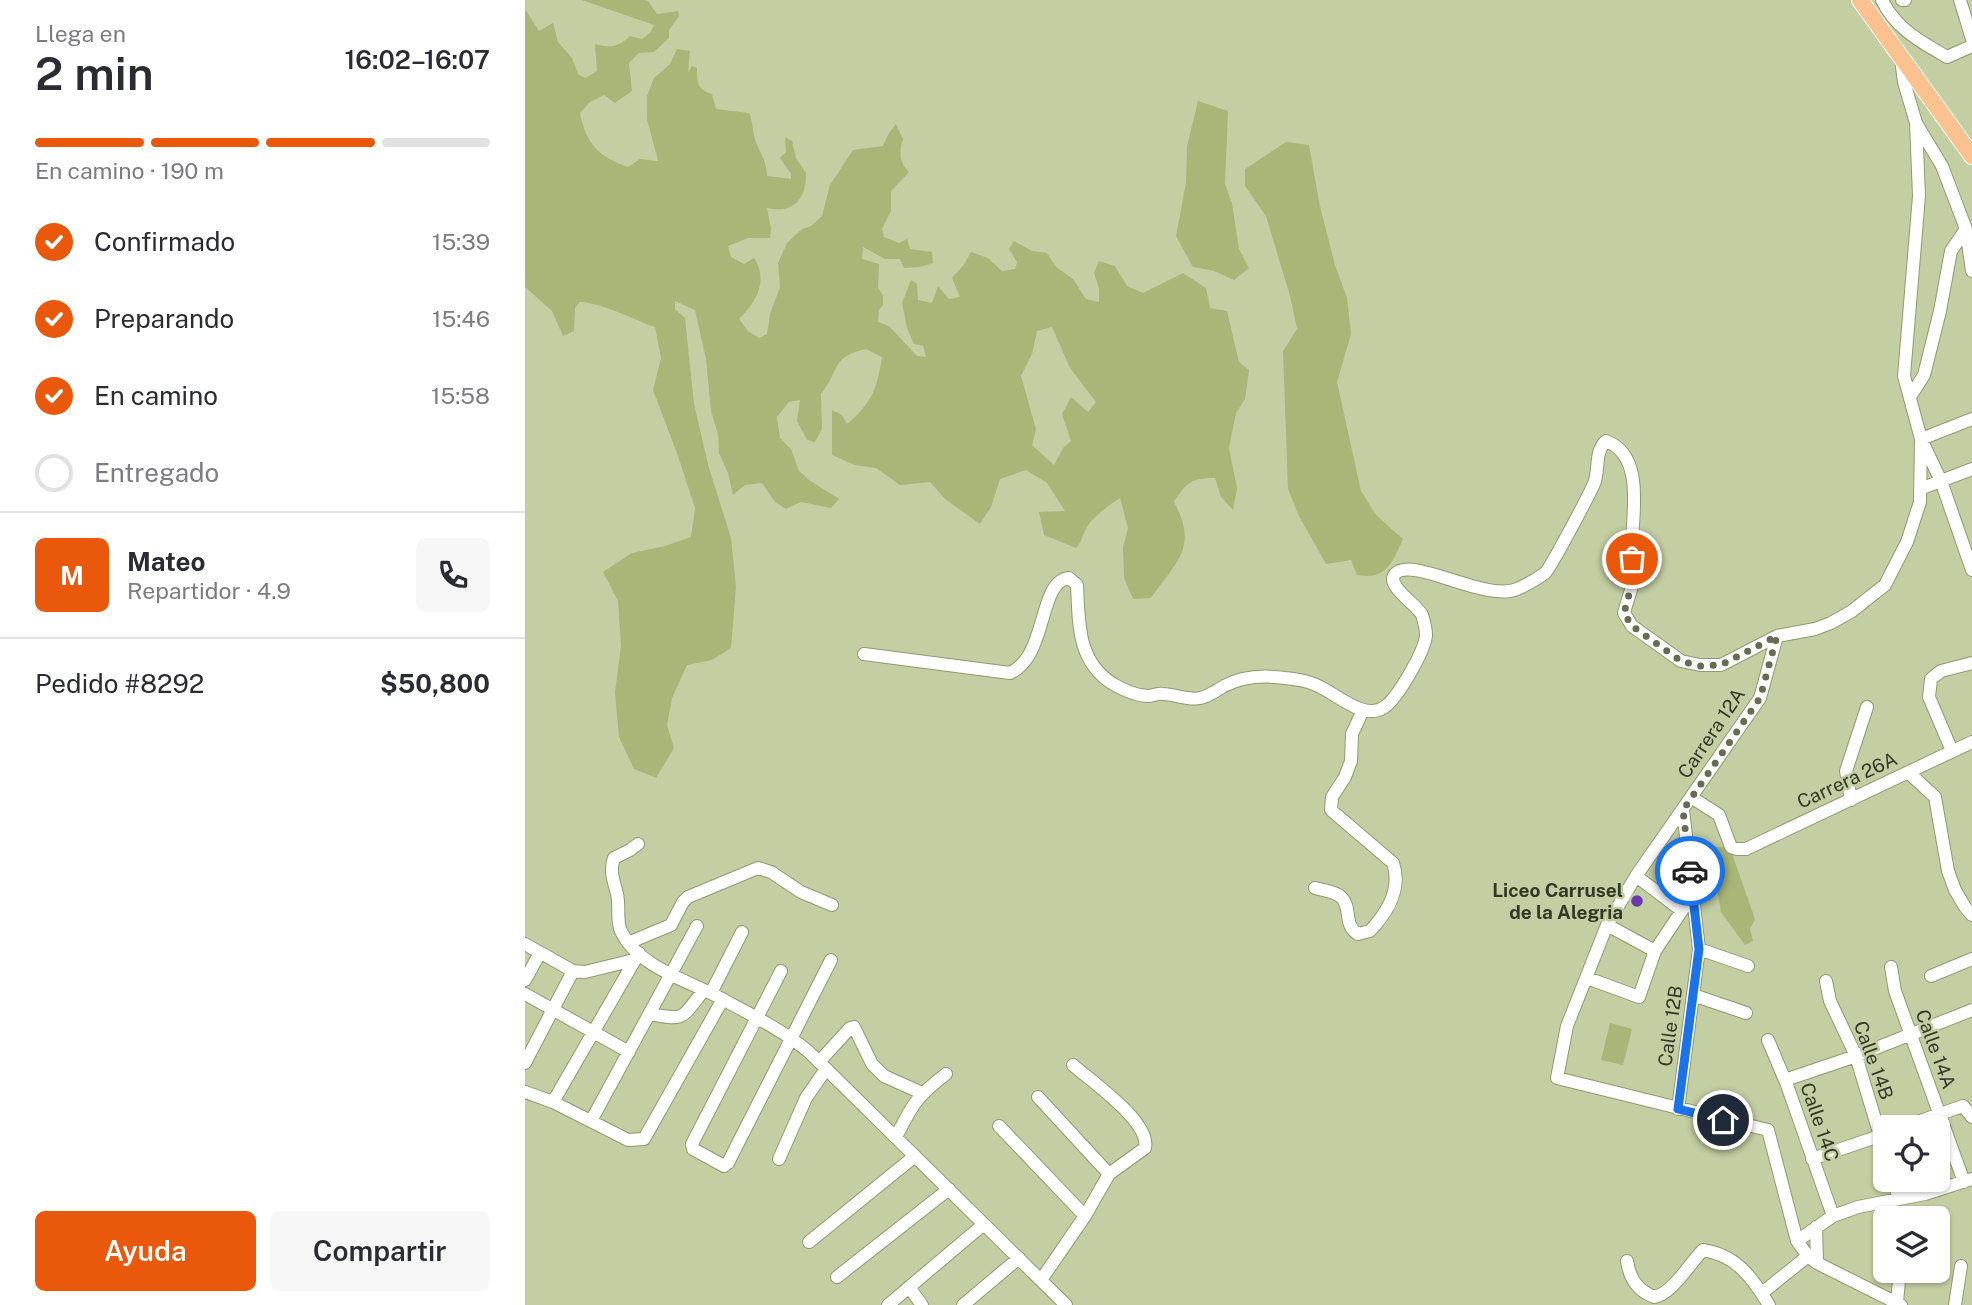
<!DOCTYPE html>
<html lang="es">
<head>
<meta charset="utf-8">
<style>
  :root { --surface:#fff; --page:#f7f7f7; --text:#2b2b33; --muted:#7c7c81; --line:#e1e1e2; --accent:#ea580c }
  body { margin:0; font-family:"Public Sans",sans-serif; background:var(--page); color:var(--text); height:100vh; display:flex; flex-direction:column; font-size:26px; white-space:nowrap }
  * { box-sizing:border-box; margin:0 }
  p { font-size:23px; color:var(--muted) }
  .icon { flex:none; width:38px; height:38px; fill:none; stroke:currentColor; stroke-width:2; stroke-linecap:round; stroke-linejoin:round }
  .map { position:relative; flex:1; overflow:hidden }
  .panel { display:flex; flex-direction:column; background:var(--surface); width:525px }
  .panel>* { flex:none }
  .controls { position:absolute; left:1348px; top:1115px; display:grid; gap:14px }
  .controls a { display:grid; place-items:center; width:77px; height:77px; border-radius:10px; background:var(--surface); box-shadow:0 2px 5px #0004; font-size:35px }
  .pin { position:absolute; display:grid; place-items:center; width:60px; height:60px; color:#fff; margin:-30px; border:4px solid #fff; border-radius:50%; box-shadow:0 2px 7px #0007 }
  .courier { position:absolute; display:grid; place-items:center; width:70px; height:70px; margin:-35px; border:5px solid #1a73e8; border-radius:50%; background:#fff; color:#222; box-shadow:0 2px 9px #0007 }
  .headline em { font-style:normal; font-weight:600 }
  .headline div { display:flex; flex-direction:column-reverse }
  .headline { display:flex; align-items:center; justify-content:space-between; height:119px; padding:0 35px }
  h1 { font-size:46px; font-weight:600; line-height:52px }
  .bar { display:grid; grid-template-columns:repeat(4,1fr); gap:10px 7px; align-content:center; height:84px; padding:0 35px }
  .bar i { height:9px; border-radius:5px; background:var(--line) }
  .bar .current { background:var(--accent) }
  .bar p { grid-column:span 4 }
  .line { display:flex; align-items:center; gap:18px; padding:0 35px; border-top:2px solid var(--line) }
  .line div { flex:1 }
  .round { display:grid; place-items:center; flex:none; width:74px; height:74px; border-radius:10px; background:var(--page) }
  ol { padding:0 35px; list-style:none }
  li { display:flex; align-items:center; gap:21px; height:77px }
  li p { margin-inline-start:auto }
  li .icon { padding:7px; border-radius:50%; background:var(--accent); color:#fff; stroke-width:4 }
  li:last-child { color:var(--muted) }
  li i { width:38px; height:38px; border:4px solid var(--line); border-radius:50% }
  .primary-button { display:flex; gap:14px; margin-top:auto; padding:14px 35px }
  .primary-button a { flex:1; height:80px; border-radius:10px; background:var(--accent); color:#fff; font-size:28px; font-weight:600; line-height:80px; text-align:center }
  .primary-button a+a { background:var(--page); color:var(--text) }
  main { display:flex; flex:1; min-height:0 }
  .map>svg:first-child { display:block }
  .green { fill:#a8b677; fill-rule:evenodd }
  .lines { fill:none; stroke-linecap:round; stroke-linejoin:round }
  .minor-casing { stroke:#909a71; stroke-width:14 }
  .major-casing { stroke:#fff; stroke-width:18 }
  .minor { stroke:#fff; stroke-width:12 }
  .major { stroke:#fbc290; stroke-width:16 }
  .done { stroke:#666c52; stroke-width:7; stroke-dasharray:0 12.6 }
  .route { stroke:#1a73e8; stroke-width:9 }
  .poi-dot { fill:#6b38af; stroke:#c4cea3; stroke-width:2.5 }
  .labels { text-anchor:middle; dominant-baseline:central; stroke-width:5; stroke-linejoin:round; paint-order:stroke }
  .street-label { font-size:19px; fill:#333826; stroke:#c4cea3 }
  .poi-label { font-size:19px; font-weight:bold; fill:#333826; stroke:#c4cea3; text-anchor:end }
</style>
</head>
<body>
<main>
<section class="panel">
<div class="headline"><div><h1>2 min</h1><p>Llega en</p></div><em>16:02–16:07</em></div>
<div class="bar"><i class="current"></i><i class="current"></i><i class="current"></i><i></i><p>En camino · 190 m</p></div>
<ol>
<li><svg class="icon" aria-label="check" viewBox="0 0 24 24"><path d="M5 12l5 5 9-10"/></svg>Confirmado<p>15:39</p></li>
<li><svg class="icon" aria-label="check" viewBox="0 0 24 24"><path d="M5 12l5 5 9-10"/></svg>Preparando<p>15:46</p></li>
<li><svg class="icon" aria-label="check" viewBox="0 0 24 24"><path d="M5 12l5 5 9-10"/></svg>En camino<p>15:58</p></li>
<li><i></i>Entregado</li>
</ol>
<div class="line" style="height:126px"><b class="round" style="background:var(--accent);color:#fff">M</b><div><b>Mateo</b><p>Repartidor · 4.9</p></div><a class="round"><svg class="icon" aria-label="phone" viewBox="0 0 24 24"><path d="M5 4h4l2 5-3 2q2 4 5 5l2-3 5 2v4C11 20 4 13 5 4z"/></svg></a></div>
<div class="line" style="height:91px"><div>Pedido #8292</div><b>$50,800</b></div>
<div class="primary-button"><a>Ayuda</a><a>Compartir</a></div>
</section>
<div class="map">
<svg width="1447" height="1305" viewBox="0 0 1447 1305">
  <rect width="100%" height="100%" fill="#c4cea3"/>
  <path class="green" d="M 57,0 L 120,0 L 123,1 L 132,14 L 153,11 L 154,16 L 144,30 L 144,38 L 129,52 L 114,53 L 104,63 L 107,91 L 90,103 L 79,95 L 65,102 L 55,113 C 61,143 73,157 103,167 L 115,159 L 133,161 L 122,119 L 122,96 L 129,78 L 145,64 L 152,49 L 165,51 L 163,72 L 167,66 L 172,68 C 172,81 172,90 187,94 L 191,109 L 224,113 C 229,125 227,132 231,142 C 236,155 242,162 242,176 L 266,179 L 266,174 L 255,158 L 261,152 L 260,137 L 267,141 L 271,158 L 281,173 C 281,199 269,214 242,208 L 246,229 L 245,238 L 223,238 L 203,246 L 206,257 L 219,264 L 229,258 C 244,281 231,302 214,319 L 223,331 L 234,338 L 242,334 L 245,314 L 255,287 L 253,263 L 262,243 L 277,229 L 286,226 L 297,216 L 305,185 L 328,150 L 358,146 L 364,133 L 371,124 L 378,139 C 374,152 374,162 384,172 L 366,191 L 366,211 L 357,229 L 359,237 L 374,243 L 382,239 L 385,249 L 407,252 L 408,263 L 395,267 L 379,268 L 375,259 L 360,259 L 338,247 L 337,259 L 354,264 L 353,287 L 358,296 L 358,305 L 354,310 L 353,322 L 364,326 L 392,356 L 401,357 L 398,346 L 389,344 L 382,328 L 377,303 L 386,280 L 392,284 L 393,300 L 407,303 L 413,286 L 424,299 L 435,297 L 427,278 L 438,266 L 446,252 L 463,258 L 477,271 L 490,269 L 492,262 L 484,249 L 489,241 L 507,251 L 522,253 L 531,267 L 548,279 L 561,299 L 574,302 L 574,288 L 569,273 L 574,261 L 590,266 L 602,286 L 618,293 L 658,273 L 681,288 L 685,308 L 702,311 L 714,362 L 724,370 L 720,399 L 711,413 L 704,448 L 712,488 L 708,510 L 696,497 L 690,478 C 666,478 661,483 649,502 C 674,549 651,561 626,598 L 608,599 L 599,578 L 598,547 L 603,528 L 595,498 C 584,505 573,513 564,524 C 558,531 558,541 551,548 L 519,535 L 514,512 L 540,511 L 522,483 L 501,470 L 475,479 L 466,507 L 455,524 L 420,499 L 405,482 L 375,485 L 351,468 L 330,465 L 307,455 L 307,410 L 317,415 L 322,424 C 347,403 352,389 357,357 L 341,349 C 305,357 316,369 296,394 L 297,429 L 290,442 L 282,440 L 272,421 L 275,400 L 264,402 L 252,417 L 255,438 L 266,449 L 274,471 L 284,480 L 314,499 L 306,508 L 276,502 L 261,509 L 250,502 L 237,483 L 220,485 L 208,495 L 203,473 L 194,453 L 193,434 L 186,411 L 181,359 L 170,310 L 150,301 L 150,309 L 160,318 L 169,404 L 184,468 L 206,538 L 211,587 L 206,648 L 187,660 L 162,665 L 147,698 L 142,725 L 149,748 L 131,778 L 109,769 L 94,737 L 90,693 L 96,646 L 93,601 L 78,572 L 107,553 L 140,546 L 166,537 L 170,508 L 153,456 L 128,390 L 136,358 L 130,327 C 107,319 78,303 55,302 L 50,308 L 49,331 L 38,336 L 27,311 L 0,287 L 0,9 L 14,31 L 28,23 L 33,42 L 47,58 L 53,74 L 60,78 L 72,71 L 70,44 C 86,48 92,48 105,36 L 117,39 L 125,33 L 129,25 ZM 527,327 L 545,368 L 571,402 L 563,412 L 546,397 L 537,414 L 546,441 L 538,448 L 529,465 L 507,445 L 511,429 L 496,376 L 507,354 L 512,331 Z
    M 673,101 L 703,111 L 700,184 L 707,203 L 714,249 L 724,268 L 709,280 L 689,271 L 668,267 L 651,236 L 661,183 L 662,146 Z
    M 761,142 L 784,145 L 794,202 L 810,265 L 822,298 L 826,334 L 812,382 L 836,491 L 851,515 L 878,539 C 867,563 862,580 832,575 L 826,560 L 801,564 L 774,516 L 763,489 L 758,351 L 772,329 L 765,296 L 741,216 L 720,186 L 720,169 Z
    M 1185,846 L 1205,848 L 1230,919 L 1225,929 L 1228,941 L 1220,945 L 1196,912 Z
    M 1085,1023 L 1107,1029 L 1098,1065 L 1076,1060 Z"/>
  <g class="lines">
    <g class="minor-casing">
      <path id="minor" d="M 1357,0 C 1370,28 1396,42 1422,57 L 1447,46
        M 1377,0 L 1380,0
        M 1435,0 L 1447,39
        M 1376,59 L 1379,82 L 1391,123 L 1417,166 L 1441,229 L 1447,271
        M 1385,397 L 1399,375 L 1415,311 L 1426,251 L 1441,229
        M 1447,419 L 1396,439 L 1416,481 L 1447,570
        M 1395,489 L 1447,469
        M 1252,636 L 1235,698 L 1111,876 L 1082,925 L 1042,1026 L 1032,1078 L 1243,1130 L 1272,1241 L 1283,1256 L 1292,1263 L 1376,1305
        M 339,654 L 485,673 C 523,656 513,581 544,578 L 552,585 C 554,624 552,661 588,684 C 597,689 612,696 623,696 C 628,696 633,693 638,694 C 650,694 664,701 675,698 C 683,697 692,690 699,686 C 718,676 739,675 760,678 C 769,679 778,680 786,683 C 807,689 836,721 858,708 C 872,700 899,652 901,636 C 901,629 899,621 897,615 C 892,604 860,586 870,574 C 886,555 962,603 992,589 C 1001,585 1012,579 1020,573 C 1025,569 1067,490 1070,481 C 1074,467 1070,451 1081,441 C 1119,455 1108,511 1107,542 C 1107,553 1109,564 1109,575 C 1108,587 1102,601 1099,613 L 1107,626 L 1156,661 L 1175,665 L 1196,665 L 1252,636 L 1290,629 L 1306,623 L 1327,611 L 1360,585 L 1382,542 L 1395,502 L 1396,439 L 1379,376 L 1394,196 L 1391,123
        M 1427,751 L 1404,697 L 1406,679 L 1416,671 L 1447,663
        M 1384,773 L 1410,797 L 1423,871 L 1430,890 L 1440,907 L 1447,915
        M 1166,797 L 1194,815 L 1206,847 L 1212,849 L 1221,849 L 1447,742
        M 1326,800 L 1321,771 L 1342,707
        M 113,844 L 105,850 L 89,858 C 84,871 89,881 92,894 C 95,906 91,921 96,931 C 112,967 165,981 197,999 C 225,1014 259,1031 284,1052 L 541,1305
        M 1111,876 L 1156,910
        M 790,888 C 798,890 812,892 817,898 C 827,909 818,925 833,934 L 845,931 C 861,914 877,889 868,863 L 806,810 L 807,797 L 820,777 L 826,761 L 827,734 L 838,710
        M 1082,925 L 1130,951
        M 103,943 L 146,925 L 158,902 L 163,897 L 233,868 L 246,872 L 276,892 L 307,905
        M 0,944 L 48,971 L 60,972 L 109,960
        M 1174,949 L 1223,966
        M 1366,967 L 1370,991 L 1439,1182
        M 256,971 L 167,1144 L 168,1149 L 199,1166 L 203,1163 L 306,960
        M 1406,976 L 1447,959
        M 1062,978 L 1114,997 L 1130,951 L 1168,894
        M 0,980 L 15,953
        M 1301,981 L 1305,1001 L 1331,1056 L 1360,1152
        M 186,993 L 217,932
        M 0,994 L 104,1052
        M 1168,995 L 1221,1013
        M 125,1014 C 162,1021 156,1018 179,990
        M 1243,1040 L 1262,1085 L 1308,1216
        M 294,1062 L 325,1028 L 329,1027 L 347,1064 L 359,1076 L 397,1093
        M 0,1063 L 48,971
        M 1260,1080 L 1331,1056 L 1447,1010
        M 0,1092 L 28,1102 L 103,1140 L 119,1139 L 198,999
        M 513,1097 L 584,1174
        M 28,1102 L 114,953
        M 1153,1109 L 1174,949 L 1158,810
        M 66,1121 L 172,926
        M 474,1126 L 560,1216
        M 1378,1127 L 1438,1106 L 1447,1117
        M 371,1137 C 387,1105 392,1096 421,1074
        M 254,1159 L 281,1098 L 301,1069
        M 1287,1159 L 1360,1134
        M 1368,1180 L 1374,1199
        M 1291,1227 L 1292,1263
        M 1272,1241 L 1308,1216 L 1333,1207 L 1400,1194 L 1447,1179
        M 284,1242 L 390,1156
        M 1102,1261 C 1105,1279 1112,1290 1129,1297 C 1147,1294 1165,1263 1178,1250 C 1211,1255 1227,1277 1244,1305
        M 312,1277 L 424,1189
        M 516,1280 L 560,1216 L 584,1174 L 620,1148 C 626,1122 567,1082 548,1065
        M 384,1287 L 397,1305
        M 1237,1293 L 1283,1256
        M 1372,1302 L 1375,1270
        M 363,1305 L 459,1224
        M 438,1305 L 494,1258
        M 1430,1305 L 1436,1266"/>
    </g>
    <g class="major-casing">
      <path id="major" d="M 1335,0 L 1447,156"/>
    </g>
    <use href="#minor" class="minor"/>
    <use href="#major" class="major"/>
  </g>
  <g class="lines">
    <path class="done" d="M 1107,559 L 1109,576 L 1099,613 L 1107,626 L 1156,661 L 1175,666 L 1196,665 L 1252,636 L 1235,698 L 1158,810 L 1165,871"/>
    <path class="route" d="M 1165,871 L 1174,949 L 1153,1109 L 1198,1120"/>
  </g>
  <circle class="poi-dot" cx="1112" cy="901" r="7"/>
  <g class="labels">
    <g class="street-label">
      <text transform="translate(1186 733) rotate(-56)">Carrera 12A</text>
      <text transform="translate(1322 780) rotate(-25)">Carrera 26A</text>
      <text transform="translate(1145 1026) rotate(-82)">Calle 12B</text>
      <text transform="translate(1411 1049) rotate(70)">Calle 14A</text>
      <text transform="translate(1349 1060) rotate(70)">Calle 14B</text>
      <text transform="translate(1295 1122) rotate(71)">Calle 14C</text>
    </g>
    <g class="poi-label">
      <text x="1098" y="890">Liceo Carrusel<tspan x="1098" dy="22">de la Alegria</tspan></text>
    </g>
  </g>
</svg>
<div class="controls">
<a><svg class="icon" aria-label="locate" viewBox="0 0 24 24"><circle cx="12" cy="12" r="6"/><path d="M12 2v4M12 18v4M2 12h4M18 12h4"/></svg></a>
<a><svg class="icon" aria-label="layers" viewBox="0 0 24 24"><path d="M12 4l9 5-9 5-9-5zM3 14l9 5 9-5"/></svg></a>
</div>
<div class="pin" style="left:1107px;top:559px;background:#ea580c"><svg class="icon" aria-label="bag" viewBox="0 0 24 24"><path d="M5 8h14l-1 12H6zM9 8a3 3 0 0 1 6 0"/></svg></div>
<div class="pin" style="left:1198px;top:1120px;background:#1f2937"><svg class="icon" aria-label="home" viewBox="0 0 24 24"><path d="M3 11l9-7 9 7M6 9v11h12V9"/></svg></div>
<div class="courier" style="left:1165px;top:871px"><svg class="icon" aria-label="car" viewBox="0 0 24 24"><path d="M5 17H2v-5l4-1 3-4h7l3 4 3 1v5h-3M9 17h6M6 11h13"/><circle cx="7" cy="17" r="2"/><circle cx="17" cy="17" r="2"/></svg></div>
</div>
</main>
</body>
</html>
